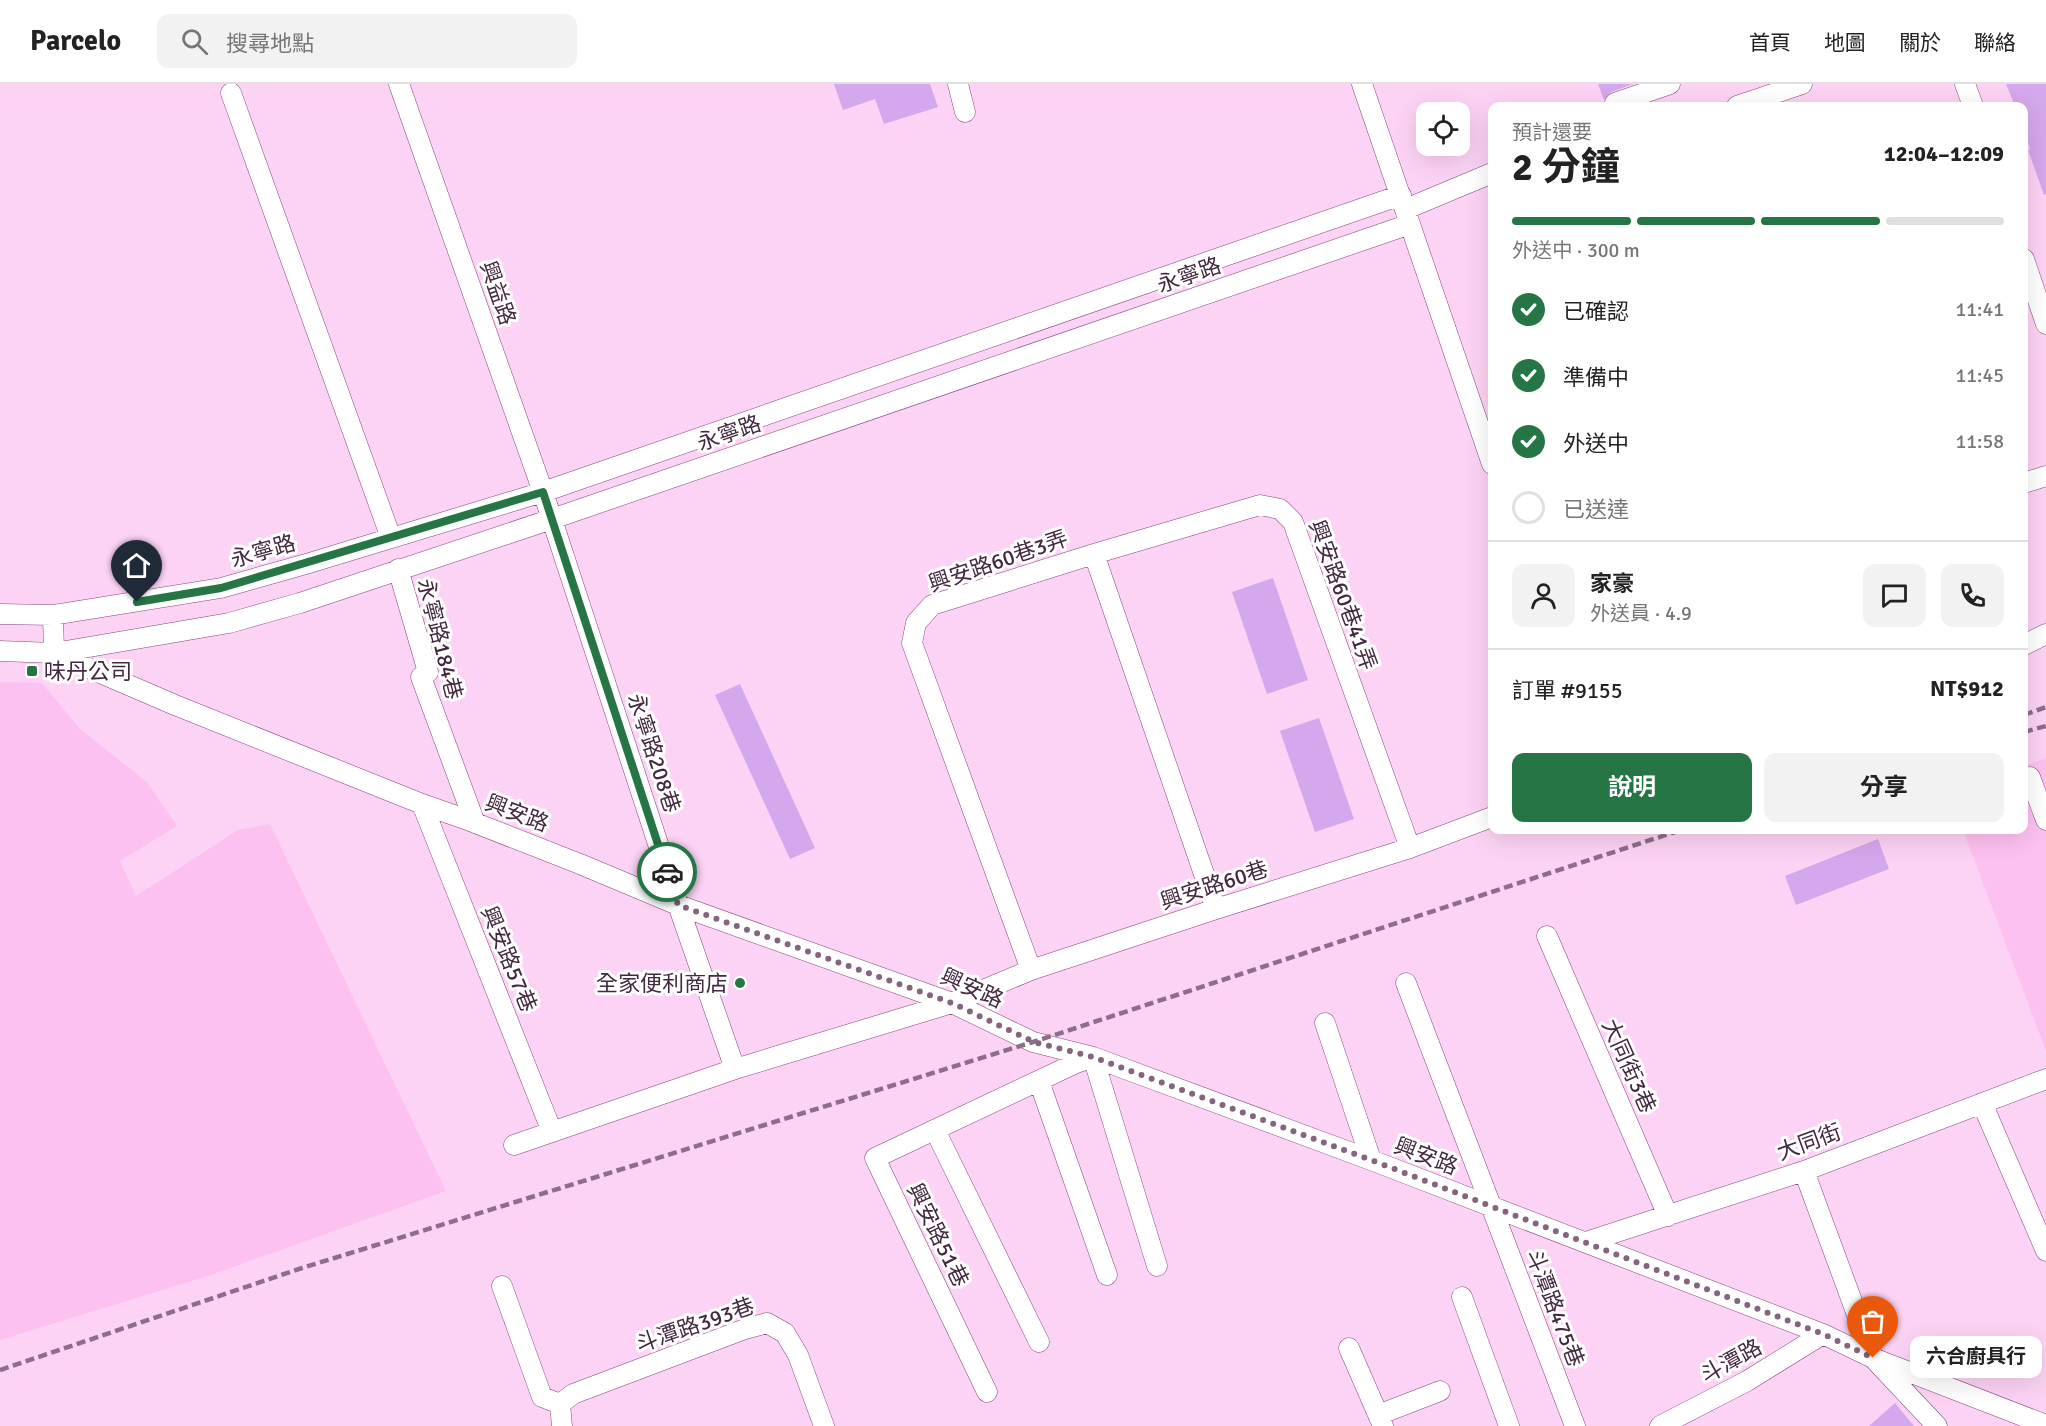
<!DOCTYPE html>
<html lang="zh-TW">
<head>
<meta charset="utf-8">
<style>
  :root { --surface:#fff; --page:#f2f2f2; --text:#222; --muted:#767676; --line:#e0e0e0; --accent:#267545 }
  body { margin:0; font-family:Signika,"Noto Sans TC",sans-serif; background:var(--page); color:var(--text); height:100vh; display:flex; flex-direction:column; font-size:22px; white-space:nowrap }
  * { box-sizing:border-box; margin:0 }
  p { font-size:20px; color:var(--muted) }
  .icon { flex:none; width:33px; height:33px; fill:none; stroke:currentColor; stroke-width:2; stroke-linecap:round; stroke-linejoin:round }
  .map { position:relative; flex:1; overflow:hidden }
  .sheet { position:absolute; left:1488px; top:18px; width:540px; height:732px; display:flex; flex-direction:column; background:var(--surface); border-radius:12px; box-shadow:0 6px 24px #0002 }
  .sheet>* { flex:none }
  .tools { position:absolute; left:1416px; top:18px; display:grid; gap:12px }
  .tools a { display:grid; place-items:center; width:54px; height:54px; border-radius:12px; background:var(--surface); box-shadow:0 6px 24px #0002; font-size:30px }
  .pin { position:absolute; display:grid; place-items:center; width:51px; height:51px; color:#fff; margin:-62px -26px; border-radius:50% 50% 50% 0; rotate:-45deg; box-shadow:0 0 6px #0007 }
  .pin .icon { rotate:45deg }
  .courier { position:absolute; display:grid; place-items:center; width:60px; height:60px; margin:-30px; border:4px solid #267545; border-radius:50%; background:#fff; color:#222; box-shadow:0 2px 8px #0007 }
  .bubble { position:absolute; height:42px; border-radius:12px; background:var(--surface); box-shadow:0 6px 24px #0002; font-size:20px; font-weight:700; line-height:42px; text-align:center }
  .headline em { font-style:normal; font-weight:700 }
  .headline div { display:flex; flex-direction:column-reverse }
  .headline { display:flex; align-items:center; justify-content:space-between; height:102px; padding:0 24px }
  h1 { font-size:39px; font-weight:700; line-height:45px }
  .bar { display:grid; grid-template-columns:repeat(4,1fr); gap:9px 6px; align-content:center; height:72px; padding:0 24px }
  .bar i { height:8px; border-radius:4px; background:var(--line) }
  .bar .current { background:var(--accent) }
  .bar p { grid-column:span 4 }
  .line { display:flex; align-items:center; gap:15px; padding:0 24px; border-top:2px solid var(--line) }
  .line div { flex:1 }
  .round { display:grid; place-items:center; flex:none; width:63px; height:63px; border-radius:12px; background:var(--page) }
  ol { padding:0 24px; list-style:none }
  li { display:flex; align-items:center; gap:18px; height:66px }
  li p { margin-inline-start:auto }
  li .icon { padding:6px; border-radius:50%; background:var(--accent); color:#fff; stroke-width:4 }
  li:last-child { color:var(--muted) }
  li i { width:33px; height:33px; border:3px solid var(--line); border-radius:50% }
  .primary-button { display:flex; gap:12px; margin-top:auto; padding:12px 24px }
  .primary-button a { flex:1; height:69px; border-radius:12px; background:var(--accent); color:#fff; font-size:24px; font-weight:700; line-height:69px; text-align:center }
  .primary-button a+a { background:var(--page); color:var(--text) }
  header { display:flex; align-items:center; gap:36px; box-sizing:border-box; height:84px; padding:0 30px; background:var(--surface); border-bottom:2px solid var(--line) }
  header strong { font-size:28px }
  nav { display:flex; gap:33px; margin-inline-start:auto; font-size:21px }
  .search { width:420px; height:54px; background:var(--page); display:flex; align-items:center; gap:15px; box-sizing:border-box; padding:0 21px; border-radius:12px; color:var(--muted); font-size:22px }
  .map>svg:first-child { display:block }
  .built { fill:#fdc1f1 }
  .building { fill:#d4a8ec }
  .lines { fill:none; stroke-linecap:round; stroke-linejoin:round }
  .minor-casing { stroke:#83487a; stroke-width:21 }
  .minor { stroke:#fff; stroke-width:20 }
  .rail { stroke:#8d6d87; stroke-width:4.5; stroke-dasharray:9 4.5; stroke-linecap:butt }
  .done { stroke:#84647e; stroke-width:6; stroke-dasharray:0 10.8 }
  .route { stroke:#267545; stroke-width:8 }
  .poi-dot { fill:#267545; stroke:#fff; stroke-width:2 }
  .labels { text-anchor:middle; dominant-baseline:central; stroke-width:6; stroke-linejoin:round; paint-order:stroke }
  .street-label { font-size:22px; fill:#43293f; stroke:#fff }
  .poi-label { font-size:22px; fill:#43293f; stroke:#fff; text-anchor:start }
</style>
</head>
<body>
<header>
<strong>Parcelo</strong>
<div class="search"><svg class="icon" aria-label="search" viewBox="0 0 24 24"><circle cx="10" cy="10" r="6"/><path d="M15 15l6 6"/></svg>搜尋地點</div>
<nav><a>首頁</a><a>地圖</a><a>關於</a><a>聯絡</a></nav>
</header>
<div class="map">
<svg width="2046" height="1342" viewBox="0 0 2046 1342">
  <rect width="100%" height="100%" fill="#fcd3f4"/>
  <path class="built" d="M 0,598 L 42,599 L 79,644 L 147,698 L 177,742 L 120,777 L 136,812 L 238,746 L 270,740 L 446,1107 L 208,1192 L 0,1256 Z
    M 2046,674 L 2046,967 L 1963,746 L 2024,746 L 2024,682 Z"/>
  <path class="building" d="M 834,0 L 930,0 L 938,23 L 884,40 L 875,15 L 843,26 Z
    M 1598,0 L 1633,0 L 1611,8 L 1604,16 Z
    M 2006,0 L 2046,0 L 2046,110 L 2044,111 L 2028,66 L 2030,65 L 2024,47 L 2024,22 L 2015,22 Z
    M 1273,494 L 1308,596 L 1267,610 L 1232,508 Z
    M 740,600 L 815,764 L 790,775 L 715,611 Z
    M 1319,634 L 1354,735 L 1315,748 L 1280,647 Z
    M 1878,755 L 1889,785 L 1796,821 L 1785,792 Z
    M 1895,1319 L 1914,1342 L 1869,1342 Z"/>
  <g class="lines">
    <g class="minor-casing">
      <path id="minor" d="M 399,0 L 543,408 L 678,821 L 735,985
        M 958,0 L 965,28
        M 1362,0 L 1492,380
        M 1965,0 L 1973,22
        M 231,9 L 391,454
        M 1616,22 L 1615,19 L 1670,0
        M 1737,22 L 1802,0
        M 1406,125 L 1492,89
        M 2024,175 L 2046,240
        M 2024,399 L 2046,392
        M 1094,470 L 1216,825
        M 398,485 L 428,588 L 421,593 L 475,739
        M 0,530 L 53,531 L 221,504 L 306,480 L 543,408 L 1401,111
        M 53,531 L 54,569
        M 2024,561 L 2046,550
        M 0,567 L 54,569 L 175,621 L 422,720 L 465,735 L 580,780 L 678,821 L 952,919 L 1033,958 L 1093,973 L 1371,1076 L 1823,1250 L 1873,1274 L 2046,1341
        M 54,569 L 229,539 L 300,519 L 552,435 L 1410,140
        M 2030,693 L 2046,736
        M 422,720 L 552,1048
        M 1547,852 L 1668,1132
        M 1031,886 L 912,559 L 916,539 L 932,521 L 1094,470 L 1260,421 L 1280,425 L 1293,438 L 1410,764
        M 1406,899 L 1575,1342
        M 1325,939 L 1371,1076
        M 1039,997 L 1107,1191
        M 1982,1019 L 2046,1167
        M 935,1046 L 1039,1258
        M 514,1061 L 735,985 L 952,919 L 1031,886 L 1216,825 L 1410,764 L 1492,733
        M 1804,1087 L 1873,1274 L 1937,1342
        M 1586,1158 L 1804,1087 L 2046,995
        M 502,1202 L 542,1313 L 560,1320
        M 1462,1213 L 1509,1342
        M 1349,1264 L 1383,1342
        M 987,1308 L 875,1074 L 1076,979 L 1093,973 L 1157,1182
        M 560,1320 L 573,1310 L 745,1245 L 767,1239 L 785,1249 L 798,1271 L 824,1342
        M 560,1320 L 562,1342
        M 1378,1331 L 1440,1307
        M 1660,1342 L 1747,1297 L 1823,1250"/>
    </g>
    <use href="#minor" class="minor"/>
    <path class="rail" d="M 2024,631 L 2046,623
      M 2024,648 L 2046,642
      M 0,1286 L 302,1184 L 1033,958 L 1681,746"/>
  </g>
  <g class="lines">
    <path class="done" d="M 667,788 L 678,821 L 952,919 L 1034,958 L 1093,973 L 1136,989 L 1371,1076 L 1823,1250 L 1873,1274"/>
    <path class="route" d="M 137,518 L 221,504 L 543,408 L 667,788"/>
  </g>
  <g class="poi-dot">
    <rect x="26" y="581" width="12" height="12" rx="3"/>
    <circle cx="740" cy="899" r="6"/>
  </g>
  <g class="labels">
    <g class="street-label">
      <text transform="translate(1189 191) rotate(-19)">永寧路</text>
      <text transform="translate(498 209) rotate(71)">興益路</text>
      <text transform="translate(729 349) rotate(-19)">永寧路</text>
      <text transform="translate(263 467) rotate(-16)">永寧路</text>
      <text transform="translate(998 477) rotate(-19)">興安路60巷3弄</text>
      <text transform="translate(1343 511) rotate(70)">興安路60巷41弄</text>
      <text transform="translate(440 555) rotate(76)">永寧路184巷</text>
      <text transform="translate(654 669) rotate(72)">永寧路208巷</text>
      <text transform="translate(517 729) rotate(21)">興安路</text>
      <text transform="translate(1214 801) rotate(-18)">興安路60巷</text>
      <text transform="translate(509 875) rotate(68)">興安路57巷</text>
      <text transform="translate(972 904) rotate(24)">興安路</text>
      <text transform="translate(1629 982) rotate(66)">大同街3巷</text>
      <text transform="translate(1809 1058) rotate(-20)">大同街</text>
      <text transform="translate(1426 1072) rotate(21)">興安路</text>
      <text transform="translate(938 1151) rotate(64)">興安路51巷</text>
      <text transform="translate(1555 1224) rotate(69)">斗潭路475巷</text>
      <text transform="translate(695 1241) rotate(-19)">斗潭路393巷</text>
      <text transform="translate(1731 1277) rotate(-29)">斗潭路</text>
    </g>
    <g class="poi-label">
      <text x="44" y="587">味丹公司</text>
      <text x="728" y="899" text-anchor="end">全家便利商店</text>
    </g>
  </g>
</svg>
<div class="tools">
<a><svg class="icon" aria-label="locate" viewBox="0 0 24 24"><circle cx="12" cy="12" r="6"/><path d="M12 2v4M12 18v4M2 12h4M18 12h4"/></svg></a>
</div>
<div class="pin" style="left:1873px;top:1274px;background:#ea580c"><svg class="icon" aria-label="bag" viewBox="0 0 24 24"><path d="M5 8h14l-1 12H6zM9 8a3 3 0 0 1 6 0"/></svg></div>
<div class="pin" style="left:137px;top:518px;background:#1f2937"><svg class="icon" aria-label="home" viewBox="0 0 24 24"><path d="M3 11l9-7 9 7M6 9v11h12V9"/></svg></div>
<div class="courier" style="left:667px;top:788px"><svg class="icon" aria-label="car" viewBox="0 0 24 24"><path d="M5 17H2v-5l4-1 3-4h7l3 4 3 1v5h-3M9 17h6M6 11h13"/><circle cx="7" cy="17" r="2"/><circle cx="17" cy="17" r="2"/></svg></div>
<div class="bubble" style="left:1910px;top:1252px;width:132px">六合廚具行</div>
<section class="sheet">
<div class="headline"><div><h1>2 分鐘</h1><p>預計還要</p></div><em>12:04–12:09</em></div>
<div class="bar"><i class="current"></i><i class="current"></i><i class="current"></i><i></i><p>外送中 · 300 m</p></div>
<ol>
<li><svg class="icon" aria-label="check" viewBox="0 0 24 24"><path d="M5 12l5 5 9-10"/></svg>已確認<p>11:41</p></li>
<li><svg class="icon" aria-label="check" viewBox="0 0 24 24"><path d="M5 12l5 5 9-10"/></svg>準備中<p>11:45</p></li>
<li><svg class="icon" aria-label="check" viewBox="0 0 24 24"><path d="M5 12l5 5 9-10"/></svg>外送中<p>11:58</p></li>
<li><i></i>已送達</li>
</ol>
<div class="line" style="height:108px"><a class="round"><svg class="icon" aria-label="person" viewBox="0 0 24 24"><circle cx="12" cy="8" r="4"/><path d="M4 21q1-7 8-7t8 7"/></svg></a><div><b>家豪</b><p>外送員 · 4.9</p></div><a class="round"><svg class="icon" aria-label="chat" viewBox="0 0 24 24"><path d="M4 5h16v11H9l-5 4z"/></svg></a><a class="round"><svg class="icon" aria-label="phone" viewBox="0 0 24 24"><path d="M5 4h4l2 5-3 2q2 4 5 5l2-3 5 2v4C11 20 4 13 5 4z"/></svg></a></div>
<div class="line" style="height:78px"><div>訂單 #9155</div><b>NT$912</b></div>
<div class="primary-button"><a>說明</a><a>分享</a></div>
</section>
</div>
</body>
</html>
